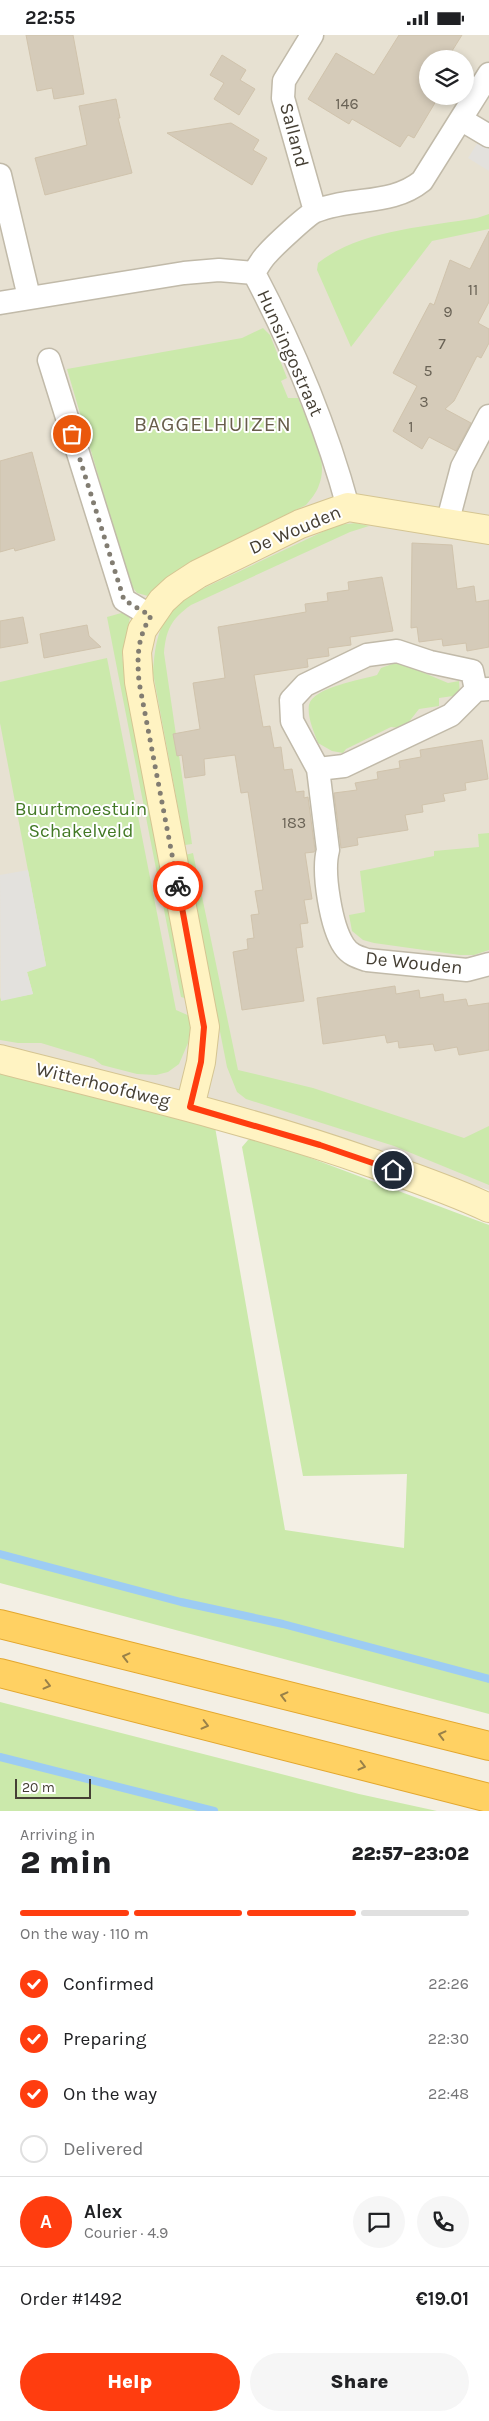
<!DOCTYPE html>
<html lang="en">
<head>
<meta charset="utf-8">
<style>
  :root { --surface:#fff; --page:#f6f6f6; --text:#202124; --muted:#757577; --line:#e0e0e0; --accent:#ff3d0f }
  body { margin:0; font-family:Karla,sans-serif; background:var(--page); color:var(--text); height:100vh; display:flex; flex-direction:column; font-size:19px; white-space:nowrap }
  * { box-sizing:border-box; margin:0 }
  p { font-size:16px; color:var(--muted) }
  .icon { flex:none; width:28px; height:28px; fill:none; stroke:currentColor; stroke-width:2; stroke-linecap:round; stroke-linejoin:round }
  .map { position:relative; height:1776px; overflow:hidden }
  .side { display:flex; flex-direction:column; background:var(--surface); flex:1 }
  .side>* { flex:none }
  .fabs { position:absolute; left:419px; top:15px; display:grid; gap:10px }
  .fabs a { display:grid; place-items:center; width:55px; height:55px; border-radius:50%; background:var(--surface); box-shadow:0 2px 8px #0003; font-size:25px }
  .scale { position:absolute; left:15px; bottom:12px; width:76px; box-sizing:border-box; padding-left:5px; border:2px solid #453f34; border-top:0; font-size:14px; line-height:18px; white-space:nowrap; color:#453f34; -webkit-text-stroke:4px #fff; paint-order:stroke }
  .pin { position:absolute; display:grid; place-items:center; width:42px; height:42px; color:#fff; margin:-21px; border:2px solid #fff; border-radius:50%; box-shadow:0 1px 5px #0007 }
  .courier { position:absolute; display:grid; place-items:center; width:50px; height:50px; margin:-25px; border:4px solid #ff3d0f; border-radius:50%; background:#fff; color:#222; box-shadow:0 1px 6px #0007 }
  .head em { font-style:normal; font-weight:800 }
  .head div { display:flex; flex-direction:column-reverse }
  .head { display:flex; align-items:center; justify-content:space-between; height:85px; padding:0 20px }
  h1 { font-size:32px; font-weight:800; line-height:38px }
  .bar { display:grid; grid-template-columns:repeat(4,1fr); gap:8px 5px; align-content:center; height:60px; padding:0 20px }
  .bar i { height:6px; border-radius:4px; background:var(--line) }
  .bar .on { background:var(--accent) }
  .bar p { grid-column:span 4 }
  .line { display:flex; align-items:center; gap:12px; padding:0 20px; border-top:1px solid var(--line) }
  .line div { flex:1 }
  .round { display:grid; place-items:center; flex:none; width:52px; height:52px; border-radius:26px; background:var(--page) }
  ol { padding:0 20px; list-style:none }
  li { display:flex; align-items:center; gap:15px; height:55px }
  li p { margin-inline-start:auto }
  li .icon { padding:5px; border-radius:50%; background:var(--accent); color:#fff; stroke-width:4 }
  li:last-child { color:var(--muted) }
  li i { width:28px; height:28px; border:2px solid var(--line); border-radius:50% }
  .cta { display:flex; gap:10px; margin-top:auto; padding:10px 20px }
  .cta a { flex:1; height:58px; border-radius:30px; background:var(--accent); color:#fff; font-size:20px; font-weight:800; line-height:58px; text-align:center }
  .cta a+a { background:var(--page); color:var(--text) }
  .status { display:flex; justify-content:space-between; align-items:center; height:35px; padding:0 25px; background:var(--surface); direction:ltr }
  .status svg { height:14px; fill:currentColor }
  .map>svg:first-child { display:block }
  .residential { fill:#e7e1d2; fill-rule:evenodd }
  .green { fill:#cbe9ab }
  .parking { fill:#e3e1dd }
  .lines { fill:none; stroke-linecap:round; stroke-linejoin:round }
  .stream { stroke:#9dccf3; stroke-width:8 }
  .building { fill:#d5cbb9; stroke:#d0c3ac }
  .street-casing { stroke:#c1baa9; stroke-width:25 }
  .secondary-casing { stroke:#d5c592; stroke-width:30 }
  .highway-casing { stroke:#e3a72e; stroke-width:30 }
  .street { stroke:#fff; stroke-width:22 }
  .secondary { stroke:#fff3c2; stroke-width:28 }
  .highway { stroke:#ffd163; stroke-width:28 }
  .oneway { stroke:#998149 }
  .done { stroke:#827d72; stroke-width:5; stroke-dasharray:0 9 }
  .route { stroke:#ff3d0f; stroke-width:6 }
  .labels { text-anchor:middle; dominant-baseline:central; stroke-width:4; stroke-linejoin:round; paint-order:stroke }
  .number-label { font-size:16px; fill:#696255 }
  .street-label { font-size:19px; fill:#453f34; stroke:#fff }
  .park-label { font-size:19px; fill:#427925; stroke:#fff }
  .quarter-label { font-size:21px; letter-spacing:1px; fill:#685e4b; stroke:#fff }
</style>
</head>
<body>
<div class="status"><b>22:55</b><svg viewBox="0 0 49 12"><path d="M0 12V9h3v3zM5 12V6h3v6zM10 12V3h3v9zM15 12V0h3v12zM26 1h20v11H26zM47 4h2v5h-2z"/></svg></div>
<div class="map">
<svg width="489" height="1776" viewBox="0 0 489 1776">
  <rect width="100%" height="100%" fill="#f3efe4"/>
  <path class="residential" d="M 0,0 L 489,0 L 489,1155 L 213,1068 L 0,1013 ZM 428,24 L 465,24 L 465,61 L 428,61 Z"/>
  <path class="green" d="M 489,179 L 489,194 L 432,206 L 351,312 L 317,235 L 318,228 C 360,195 425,192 477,183 Z
    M 263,293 L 270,300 L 287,343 L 281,346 L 288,363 L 298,363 C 308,389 330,422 319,450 C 317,457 311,464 306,470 L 185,531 L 148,561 L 137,558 L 130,549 L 67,334 L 242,303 Z
    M 356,488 L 369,491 L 350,497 L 191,570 C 171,584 166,595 164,618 L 192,809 L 185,810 L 153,638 C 155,607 159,584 183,563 L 337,490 Z
    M 125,577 L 130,582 L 129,588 L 122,622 L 188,964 L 181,962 L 107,582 Z
    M 107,623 L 176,975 L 192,982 L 188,1008 L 179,1029 L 168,1037 L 156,1040 L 137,1039 L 102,1030 L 94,1024 L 41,1008 L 18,1008 L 0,1005 L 0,962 L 1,965 L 33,959 L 27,937 L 46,930 L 0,688 L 0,647 Z
    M 398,627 L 448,648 L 459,646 L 460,660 L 439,663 L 439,671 L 419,674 L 408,688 L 400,693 L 391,692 L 346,714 L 343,718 L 332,716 L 318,708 C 314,697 307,682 309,670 C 313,652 361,645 377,640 L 381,633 Z
    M 489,798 L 489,915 L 474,920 L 460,920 L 374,908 L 363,905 L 352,896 L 349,880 L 365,877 L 360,836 L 434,821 L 434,816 L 479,812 L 478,799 Z
    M 193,818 L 238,1035 L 313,1053 L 464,1103 L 489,1091 L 489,1150 L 394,1111 L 246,1064 L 237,1057 L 227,1032 L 185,820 Z
    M 0,1038 L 215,1092 L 285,1495 L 404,1513 L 407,1439 L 303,1441 L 242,1112 L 248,1105 L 260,1104 L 489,1190 L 489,1679 L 0,1548 Z
    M 0,1667 L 359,1759 L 437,1776 L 0,1776 Z"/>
  <path class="parking" d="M 489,90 L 489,136 L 468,123 Z
    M 28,835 L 46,931 L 27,937 L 33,959 L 1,966 L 0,840 Z"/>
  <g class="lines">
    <path class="stream" d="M 0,1519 L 181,1567 L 283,1589 L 489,1644
      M 0,1722 L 214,1776"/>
  </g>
  <path class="building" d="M 26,0 L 73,0 L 84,59 L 54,64 L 52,53 L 37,56 Z
    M 399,0 L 462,0 L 452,16 L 463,23 L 428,24 L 428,61 L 439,61 L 414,103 L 408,100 L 400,112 L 352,84 L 349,89 L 308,64 L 336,18 L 374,40 Z
    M 222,20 L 246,35 L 240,45 L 255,54 L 239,80 L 214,64 L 224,48 L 210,40 Z
    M 116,64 L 120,83 L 118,83 L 132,138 L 45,160 L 35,123 L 87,110 L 79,71 Z
    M 231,88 L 259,105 L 253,115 L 267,123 L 252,150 L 167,98 Z
    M 489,196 L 489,267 L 478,288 L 489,294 L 489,308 L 481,323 L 477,321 L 454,366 L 445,374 L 471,388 L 456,416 L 429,402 L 422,414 L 393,396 L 417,351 L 393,338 L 430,268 L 434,270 L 450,225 L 470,234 Z
    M 32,417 L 55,505 L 15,516 L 14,513 L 0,517 L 0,426 Z
    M 412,508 L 452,510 L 457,554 L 474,551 L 476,567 L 489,565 L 489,612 L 467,616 L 466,608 L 443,611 L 442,604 L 419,607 L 417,592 L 411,593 Z
    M 382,542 L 393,596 L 350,602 L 351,610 L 328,613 L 329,621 L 307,624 L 308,632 L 254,640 L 263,692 L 270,691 L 274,713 L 281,712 L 284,735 L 292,734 L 296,757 L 304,756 L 304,763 L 308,762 L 315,815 L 314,817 L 305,818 L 312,864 L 304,865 L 308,888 L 300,889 L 303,912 L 296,913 L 304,966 L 242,975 L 233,917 L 248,914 L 247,904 L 254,903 L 251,880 L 259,879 L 255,856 L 263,855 L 248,757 L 241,758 L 235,720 L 204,724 L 205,740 L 185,743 L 182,720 L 177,721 L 173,699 L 200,694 L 193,648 L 225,643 L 218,592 L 306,577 L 305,569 L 328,566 L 327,558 L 349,555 L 348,547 Z
    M 23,582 L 28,608 L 0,613 L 0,586 Z
    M 87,590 L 89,601 L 101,612 L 44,623 L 40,599 Z
    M 482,705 L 488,744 L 465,748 L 466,755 L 443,759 L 445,766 L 422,770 L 423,777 L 405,780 L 408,795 L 357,803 L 358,810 L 341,813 L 334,758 L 357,755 L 355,748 L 378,744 L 377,737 L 400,733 L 399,726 L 421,722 L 420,715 Z
    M 395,951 L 396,959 L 419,955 L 420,963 L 443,959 L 444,967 L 466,964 L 468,971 L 489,968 L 489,1015 L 459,1020 L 457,1012 L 435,1016 L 433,1009 L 399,1013 L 398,1006 L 387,1008 L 385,1000 L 323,1009 L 317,963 Z"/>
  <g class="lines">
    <g class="street-casing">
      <path id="street" d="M 312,0 L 284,46 L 283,63 L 315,176
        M 462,85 L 489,101
        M 0,140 L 29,262
        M 254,238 C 258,231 262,224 267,219 C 274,211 308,179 316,176 C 353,161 391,171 422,146 L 489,39
        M 254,238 C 293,312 326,391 348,472
        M 0,268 L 184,238 L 219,235 L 254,238
        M 49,325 L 124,565 L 151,581
        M 447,489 L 462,432 L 489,381
        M 489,654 L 476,655 L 472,636 L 430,627 L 397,616 L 367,620 L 305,650 L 291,665 L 292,686 L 318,734 L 328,815 C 322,837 331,892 344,911 C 350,920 358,922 367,925 L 467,935 L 489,929
        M 318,734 L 344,731 L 451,680 L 476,655"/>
    </g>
    <g class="secondary-casing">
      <path id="secondary" d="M 0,1024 C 125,1056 250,1085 372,1128 C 412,1142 451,1155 489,1173
        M 190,1072 L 201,1027 L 205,992 L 139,647 L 137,617 L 142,595 L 162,566 L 175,554 L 198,539 L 300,489 L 348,472 L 489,495"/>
    </g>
    <g class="highway-casing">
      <path id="highway" d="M 0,1589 L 489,1711
        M 0,1638 L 489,1763"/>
    </g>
    <use href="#street" class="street"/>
    <use href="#secondary" class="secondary"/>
    <use href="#highway" class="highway"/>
  </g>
  <defs><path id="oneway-chevron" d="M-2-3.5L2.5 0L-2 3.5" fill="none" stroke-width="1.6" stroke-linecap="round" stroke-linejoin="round" transform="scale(1.25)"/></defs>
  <g class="oneway">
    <use href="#oneway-chevron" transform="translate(126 1622) rotate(-166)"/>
    <use href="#oneway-chevron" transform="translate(47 1650) rotate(14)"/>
    <use href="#oneway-chevron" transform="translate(284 1661) rotate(-166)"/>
    <use href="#oneway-chevron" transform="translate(205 1690) rotate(14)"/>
    <use href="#oneway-chevron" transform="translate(442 1700) rotate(-166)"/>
    <use href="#oneway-chevron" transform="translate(362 1731) rotate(14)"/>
  </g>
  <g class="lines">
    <path class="done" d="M 72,399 L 124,565 L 151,581 C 137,603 137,622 139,647 L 178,851"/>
    <path class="route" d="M 178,851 L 204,992 L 201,1027 L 190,1072 L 320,1110 L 393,1135"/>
  </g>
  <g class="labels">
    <g class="number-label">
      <text x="347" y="68">146</text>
      <text x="473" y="254">11</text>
      <text x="448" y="276">9</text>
      <text x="442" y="308">7</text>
      <text x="428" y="335">5</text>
      <text x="424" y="366">3</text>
      <text x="411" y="391">1</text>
      <text x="294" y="787">183</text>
    </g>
    <g class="street-label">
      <text transform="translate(294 100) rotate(75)">Salland</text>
      <text transform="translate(290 318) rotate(66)">Hunsingostraat</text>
      <text transform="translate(295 495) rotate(-23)">De Wouden</text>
      <text transform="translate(414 928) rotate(6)">De Wouden</text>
      <text transform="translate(103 1050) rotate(14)">Witterhoofdweg</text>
    </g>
    <g class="park-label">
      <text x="81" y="774">Buurtmoestuin<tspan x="81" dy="22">Schakelveld</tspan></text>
    </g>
    <g class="quarter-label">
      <text x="213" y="389">BAGGELHUIZEN</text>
    </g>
  </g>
</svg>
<div class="fabs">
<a><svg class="icon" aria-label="layers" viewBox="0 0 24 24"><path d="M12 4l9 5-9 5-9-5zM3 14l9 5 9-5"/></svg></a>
</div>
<div class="scale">20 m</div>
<div class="pin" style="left:72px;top:399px;background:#ea580c"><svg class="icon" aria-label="bag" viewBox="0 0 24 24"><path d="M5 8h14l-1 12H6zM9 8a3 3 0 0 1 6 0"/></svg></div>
<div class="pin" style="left:393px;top:1135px;background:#1f2937"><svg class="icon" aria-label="home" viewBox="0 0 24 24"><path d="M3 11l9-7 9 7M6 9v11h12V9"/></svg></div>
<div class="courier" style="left:178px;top:851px"><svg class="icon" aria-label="bike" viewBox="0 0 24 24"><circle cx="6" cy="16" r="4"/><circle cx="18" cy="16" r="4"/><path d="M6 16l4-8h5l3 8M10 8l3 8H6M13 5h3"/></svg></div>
</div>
<section class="side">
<div class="head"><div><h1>2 min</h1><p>Arriving in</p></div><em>22:57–23:02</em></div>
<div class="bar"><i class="on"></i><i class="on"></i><i class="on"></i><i></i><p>On the way · 110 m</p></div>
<ol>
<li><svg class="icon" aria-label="check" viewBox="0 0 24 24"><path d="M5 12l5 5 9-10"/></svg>Confirmed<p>22:26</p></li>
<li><svg class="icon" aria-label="check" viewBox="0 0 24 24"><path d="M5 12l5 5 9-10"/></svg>Preparing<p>22:30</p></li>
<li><svg class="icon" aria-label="check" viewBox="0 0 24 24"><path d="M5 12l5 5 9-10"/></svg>On the way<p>22:48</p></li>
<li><i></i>Delivered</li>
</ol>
<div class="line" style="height:90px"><b class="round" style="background:var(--accent);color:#fff">A</b><div><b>Alex</b><p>Courier · 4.9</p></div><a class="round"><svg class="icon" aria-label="chat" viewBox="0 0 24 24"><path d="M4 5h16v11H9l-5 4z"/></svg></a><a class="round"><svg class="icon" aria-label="phone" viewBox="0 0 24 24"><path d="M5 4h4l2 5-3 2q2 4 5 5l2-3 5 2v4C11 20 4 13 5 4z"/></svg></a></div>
<div class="line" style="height:65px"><div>Order #1492</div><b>€19.01</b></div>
<div class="cta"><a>Help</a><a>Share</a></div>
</section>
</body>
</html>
